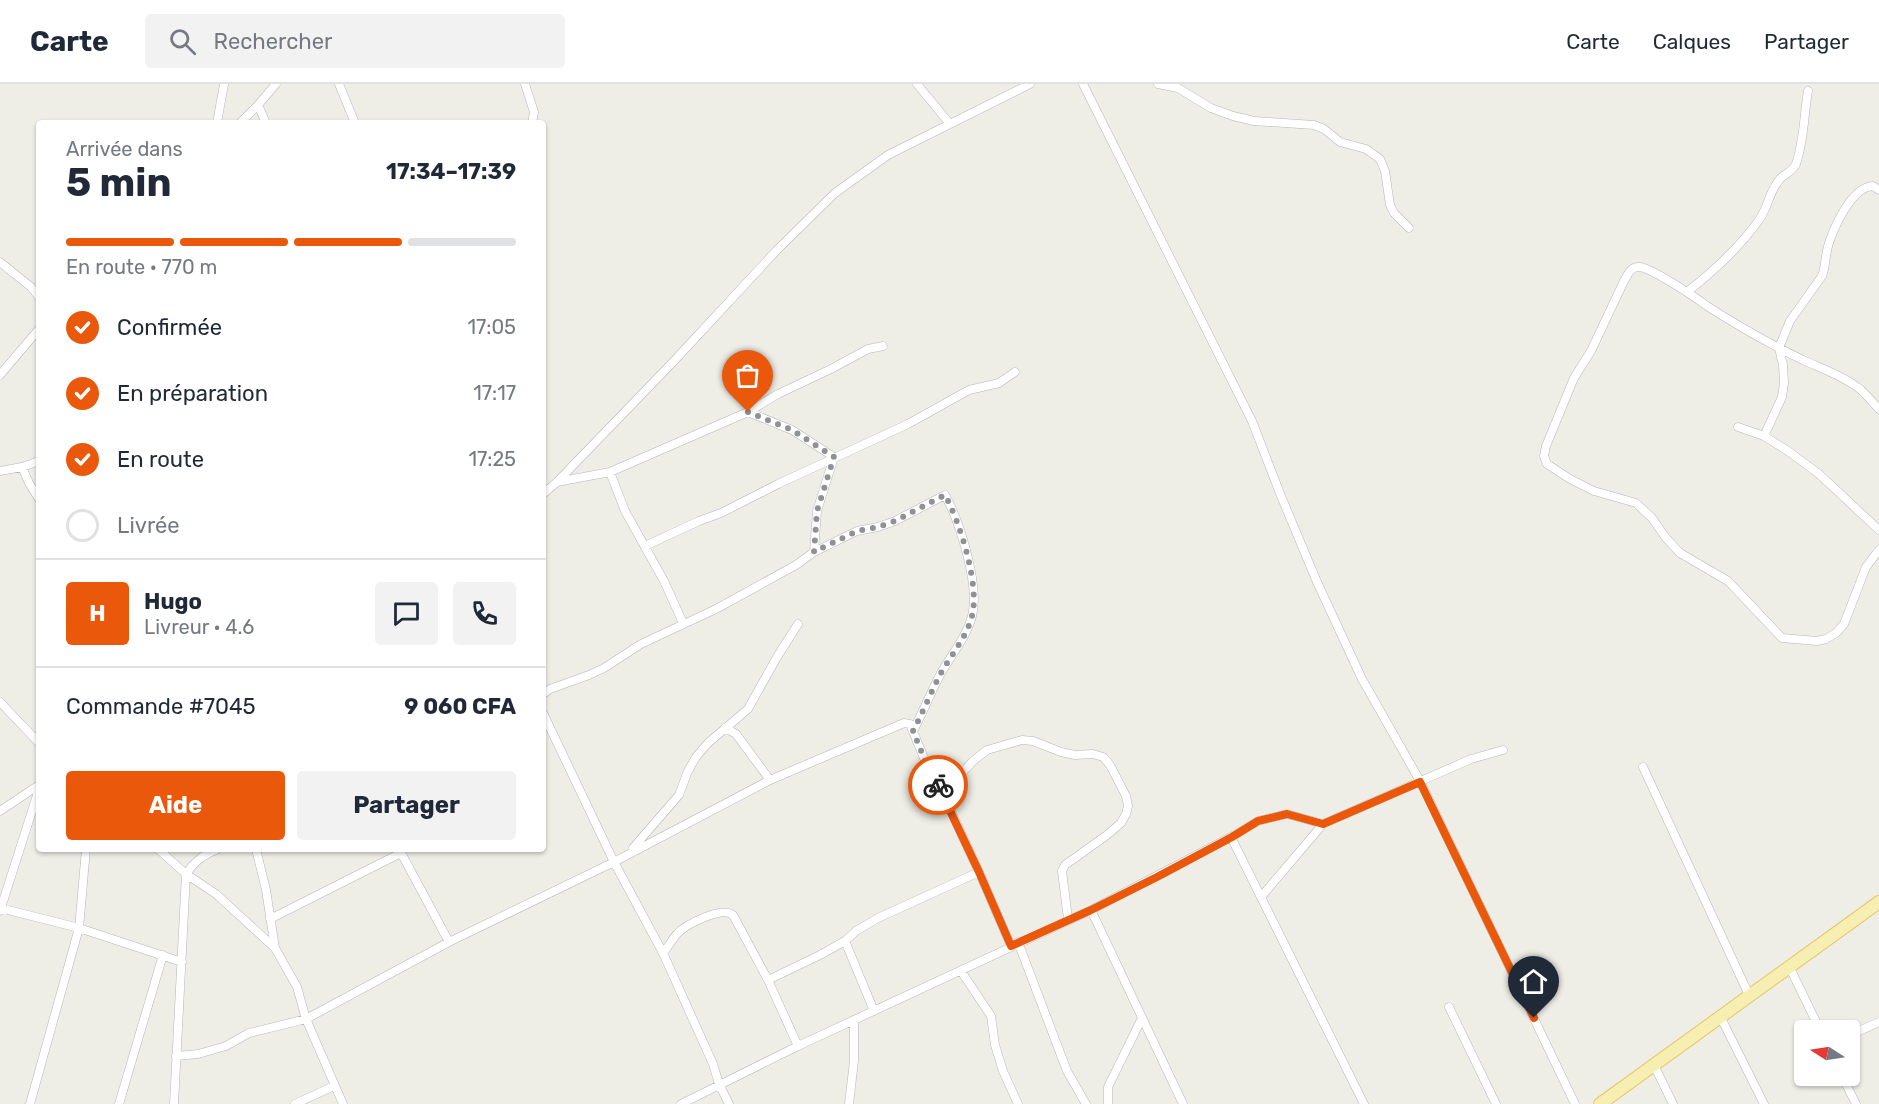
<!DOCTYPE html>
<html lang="fr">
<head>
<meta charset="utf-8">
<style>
  :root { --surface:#fff; --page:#f2f2f3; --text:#1f2937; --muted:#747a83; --line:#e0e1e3; --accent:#ea580c }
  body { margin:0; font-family:Rubik,sans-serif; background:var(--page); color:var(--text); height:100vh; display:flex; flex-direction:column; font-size:22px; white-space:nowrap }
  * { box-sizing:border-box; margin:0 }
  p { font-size:20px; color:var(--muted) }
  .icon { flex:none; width:33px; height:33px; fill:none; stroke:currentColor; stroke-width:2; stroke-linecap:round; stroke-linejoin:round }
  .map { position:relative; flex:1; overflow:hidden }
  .drawer { position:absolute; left:36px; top:36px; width:510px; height:732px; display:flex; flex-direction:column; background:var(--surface); border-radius:6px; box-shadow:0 2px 4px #0004 }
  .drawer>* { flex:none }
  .needle { width:39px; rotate:282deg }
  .controls { position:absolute; left:1794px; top:936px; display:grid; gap:12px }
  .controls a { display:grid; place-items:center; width:66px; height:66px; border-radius:6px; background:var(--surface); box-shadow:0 2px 4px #0004; font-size:30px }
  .pin { position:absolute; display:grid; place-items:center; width:51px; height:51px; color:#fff; margin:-62px -26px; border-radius:50% 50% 50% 0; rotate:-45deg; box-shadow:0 0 6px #0007 }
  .pin .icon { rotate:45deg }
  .courier { position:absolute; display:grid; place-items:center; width:60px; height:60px; margin:-30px; border:4px solid #ea580c; border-radius:50%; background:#fff; color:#222; box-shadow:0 2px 8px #0007 }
  .summary em { font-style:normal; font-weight:700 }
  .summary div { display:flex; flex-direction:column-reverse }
  .summary { display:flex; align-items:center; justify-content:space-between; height:102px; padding:0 30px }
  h1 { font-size:39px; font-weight:700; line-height:45px }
  .bar { display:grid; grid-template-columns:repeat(4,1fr); gap:9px 6px; align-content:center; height:72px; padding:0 30px }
  .bar i { height:8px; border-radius:4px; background:var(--line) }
  .bar .selected { background:var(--accent) }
  .bar p { grid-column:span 4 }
  .line { display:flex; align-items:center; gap:15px; padding:0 30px; border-top:2px solid var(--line) }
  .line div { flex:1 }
  .round { display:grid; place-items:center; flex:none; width:63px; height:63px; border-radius:6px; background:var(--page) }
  ol { padding:0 30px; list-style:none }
  li { display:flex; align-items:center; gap:18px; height:66px }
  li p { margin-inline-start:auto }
  li .icon { padding:6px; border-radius:50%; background:var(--accent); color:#fff; stroke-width:4 }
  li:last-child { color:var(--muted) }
  li i { width:33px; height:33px; border:3px solid var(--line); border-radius:50% }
  .action { display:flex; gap:12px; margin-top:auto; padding:12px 30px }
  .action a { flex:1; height:69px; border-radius:6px; background:var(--accent); color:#fff; font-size:24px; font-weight:700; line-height:69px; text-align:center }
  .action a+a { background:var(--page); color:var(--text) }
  header { display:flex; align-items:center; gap:36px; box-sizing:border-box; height:84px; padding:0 30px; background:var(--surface); border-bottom:2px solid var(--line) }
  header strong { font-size:28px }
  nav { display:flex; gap:33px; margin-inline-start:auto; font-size:21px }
  .search { width:420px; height:54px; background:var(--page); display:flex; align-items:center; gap:15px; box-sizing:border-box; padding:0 21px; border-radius:6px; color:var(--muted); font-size:22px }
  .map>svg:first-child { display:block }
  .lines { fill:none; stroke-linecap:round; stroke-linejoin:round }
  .street-casing { stroke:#b6b7bb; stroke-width:9 }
  .primary-casing { stroke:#e3c76a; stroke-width:14 }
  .street { stroke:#fff; stroke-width:8 }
  .primary { stroke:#f7efb2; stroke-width:12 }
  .done { stroke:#909192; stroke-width:6; stroke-dasharray:0 10.8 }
  .route { stroke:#ea580c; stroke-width:8 }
</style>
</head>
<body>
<header>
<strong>Carte</strong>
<div class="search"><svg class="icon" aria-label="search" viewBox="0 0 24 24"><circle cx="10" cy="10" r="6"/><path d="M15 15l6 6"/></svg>Rechercher</div>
<nav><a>Carte</a><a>Calques</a><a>Partager</a></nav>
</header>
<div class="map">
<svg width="1879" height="1020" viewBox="0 0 1879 1020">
  <rect width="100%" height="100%" fill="#eeede6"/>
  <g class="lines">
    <g class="street-casing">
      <path id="street" d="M 339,0 L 355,39
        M 525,0 L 534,28 L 532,39
        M 917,0 L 950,40
        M 1083,0 L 1252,337 L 1281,412 L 1317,498 L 1362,595 L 1420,697 L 1575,1020
        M 1158,0 L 1178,4 L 1211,24 L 1233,32 L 1254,37 L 1314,41 L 1324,45 L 1340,58 L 1366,65 L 1380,75 L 1385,87 L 1390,121 L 1394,129 L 1409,144
        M 258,21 L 266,39
        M 217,39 L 224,0
        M 240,39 L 258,21 L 276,0
        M 0,178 L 31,203 L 39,213
        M 1687,208 C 1714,187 1739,164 1759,136 C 1768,124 1769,107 1780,95 C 1785,89 1793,88 1796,80 C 1804,57 1804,30 1808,7
        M 0,291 L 39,245
        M 1879,325 C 1873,319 1867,311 1860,305 C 1843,292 1823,285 1803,276 C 1770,260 1738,242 1707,222 C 1695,213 1653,185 1640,183 C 1631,182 1628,190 1624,197 L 1591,267 L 1574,294 L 1546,362 L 1544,372 L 1547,380 L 1570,395 L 1594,407 L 1636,419 L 1652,434 L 1666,454 L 1680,469 L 1728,497 L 1782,554 L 1817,557 L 1826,555 L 1836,549 L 1844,540 L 1866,483 L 1879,466
        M 748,328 L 792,346 L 834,373
        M 1738,343 L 1764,352 L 1788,367 L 1819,390 L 1879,446
        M 1764,352 L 1782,313 L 1784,299 L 1783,281 L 1779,264 L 1790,237 L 1822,192 C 1826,182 1825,170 1829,159 C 1835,141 1852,103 1873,102 L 1879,106
        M 22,383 L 29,399 L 39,415
        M 0,387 L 22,383 L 39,377
        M 610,388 L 625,427 L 664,497 L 683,539
        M 557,398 L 610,388 L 748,328 L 778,310 L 831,285 L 868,265 L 883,262
        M 543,410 L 557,398 L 673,278 L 777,166 L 835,109 L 888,71 L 1030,0
        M 645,462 L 699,437 L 721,429 L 778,400 L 908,340 L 969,306 L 999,299 L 1015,288
        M 814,468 L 817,427 L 834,373
        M 543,610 L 550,605 L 589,591 L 604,584 L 641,560 L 716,525 L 796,481 L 814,468 L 857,447 L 878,443 L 895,437 L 945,411 C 960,438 980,502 972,532 C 967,552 952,570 941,589 C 931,608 923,628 913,647
        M 0,618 L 39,659
        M 543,629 L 614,778 L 663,869 L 713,980 L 719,1000 L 729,1020
        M 725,644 L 736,650 L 770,696
        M 1643,683 L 1749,911
        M 943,710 L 973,677 L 987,666 L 1022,656 L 1033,657 L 1061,668 L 1075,671 L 1093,670 L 1103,673 L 1110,681 L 1126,712 L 1128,722 L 1126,730 L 1121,739 L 1107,751 L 1065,781 L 1062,787 L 1068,835
        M 0,727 L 39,701
        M 1231,753 L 1258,737 L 1287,730 L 1323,740
        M 633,764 L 679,711 L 688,687 L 696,673 L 708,659 L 748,625 L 777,573 L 798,540
        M 158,765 L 186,790 L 174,1020
        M 218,765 C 203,771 195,777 186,790 L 216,810 L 275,864 L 297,903 L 306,935 L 343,1020
        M 256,765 L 266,806 L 275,864
        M 399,765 L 449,858
        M 1261,813 L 1323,740 L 1471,675 L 1503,666
        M 0,824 L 79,844 L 182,878
        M 1091,826 L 1183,1020
        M 0,827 L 39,705
        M 270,835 L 401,769
        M 845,857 L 874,927
        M 1018,858 L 1067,987 L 1086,1020
        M 663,869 C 668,863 672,856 677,850 C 686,840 722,822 733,831 L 768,896 L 798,962
        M 1789,882 L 1820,946
        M 961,887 L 991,932 L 995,961 L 1003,987 L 1018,1020
        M 768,896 L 820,871 L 845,857 L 856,847 L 878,834 L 979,788
        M 1449,923 L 1496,1020
        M 1720,932 L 1764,1020
        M 1850,951 L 1879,938
        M 176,972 L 198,970 L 226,962 L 249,949 L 306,935 L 449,858 L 614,778 L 770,696 L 904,639 L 910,640 L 926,679 L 943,710 L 979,788 L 1011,862
        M 1654,981 L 1673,1020
        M 1842,992 L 1856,1020
        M 30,1020 L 79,844 L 86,765
        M 119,1020 L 163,871
        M 295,1020 L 334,1002
        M 681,1020 L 798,962 L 1091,826 L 1231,753 L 1364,1020
        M 849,1020 L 854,977 L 854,937
        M 1108,1020 L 1108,1003 L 1142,934"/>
    </g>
    <g class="primary-casing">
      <path id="primary" d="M 1600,1020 L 1879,818"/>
    </g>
    <use href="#street" class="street"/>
    <use href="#primary" class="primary"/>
  </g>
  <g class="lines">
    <path class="done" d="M 748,328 L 792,346 L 834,373 L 817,427 L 814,468 L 857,447 L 878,443 L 895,437 L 945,411 C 960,438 980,502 972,532 C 967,552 952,570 941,589 C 931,608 923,628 913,647 L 926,679 L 938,701"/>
    <path class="route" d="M 938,701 L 979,788 L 1011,862 L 1091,826 L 1157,793 L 1232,753 L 1258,737 L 1287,730 L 1323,740 L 1420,698 L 1534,934"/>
  </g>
</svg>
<div class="controls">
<a><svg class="needle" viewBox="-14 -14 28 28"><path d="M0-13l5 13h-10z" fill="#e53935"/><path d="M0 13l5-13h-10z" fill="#747a83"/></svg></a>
</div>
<div class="pin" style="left:748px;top:328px;background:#ea580c"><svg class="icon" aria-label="bag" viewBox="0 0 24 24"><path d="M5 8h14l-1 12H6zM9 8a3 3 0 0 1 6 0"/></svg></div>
<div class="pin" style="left:1534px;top:934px;background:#1f2937"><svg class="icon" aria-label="home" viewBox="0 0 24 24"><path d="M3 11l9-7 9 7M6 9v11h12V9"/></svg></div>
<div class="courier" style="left:938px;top:701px"><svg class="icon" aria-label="bike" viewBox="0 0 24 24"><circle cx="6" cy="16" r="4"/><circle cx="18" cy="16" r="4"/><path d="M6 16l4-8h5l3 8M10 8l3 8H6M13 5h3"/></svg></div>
<section class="drawer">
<div class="summary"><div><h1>5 min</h1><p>Arrivée dans</p></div><em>17:34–17:39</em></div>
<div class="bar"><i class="selected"></i><i class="selected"></i><i class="selected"></i><i></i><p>En route · 770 m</p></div>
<ol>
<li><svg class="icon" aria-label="check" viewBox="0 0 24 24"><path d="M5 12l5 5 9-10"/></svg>Confirmée<p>17:05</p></li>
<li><svg class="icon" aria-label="check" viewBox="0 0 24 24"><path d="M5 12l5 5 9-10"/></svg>En préparation<p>17:17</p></li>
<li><svg class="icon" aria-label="check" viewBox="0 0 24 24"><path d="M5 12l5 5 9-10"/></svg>En route<p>17:25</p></li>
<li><i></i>Livrée</li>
</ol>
<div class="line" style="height:108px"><b class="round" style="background:var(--accent);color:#fff">H</b><div><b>Hugo</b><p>Livreur · 4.6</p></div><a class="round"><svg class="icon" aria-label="chat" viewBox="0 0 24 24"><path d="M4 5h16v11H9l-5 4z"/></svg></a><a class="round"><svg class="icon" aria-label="phone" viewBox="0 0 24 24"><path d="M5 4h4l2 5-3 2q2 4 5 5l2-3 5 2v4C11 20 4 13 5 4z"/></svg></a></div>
<div class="line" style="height:78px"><div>Commande #7045</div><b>9 060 CFA</b></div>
<div class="action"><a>Aide</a><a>Partager</a></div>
</section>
</div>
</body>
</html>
